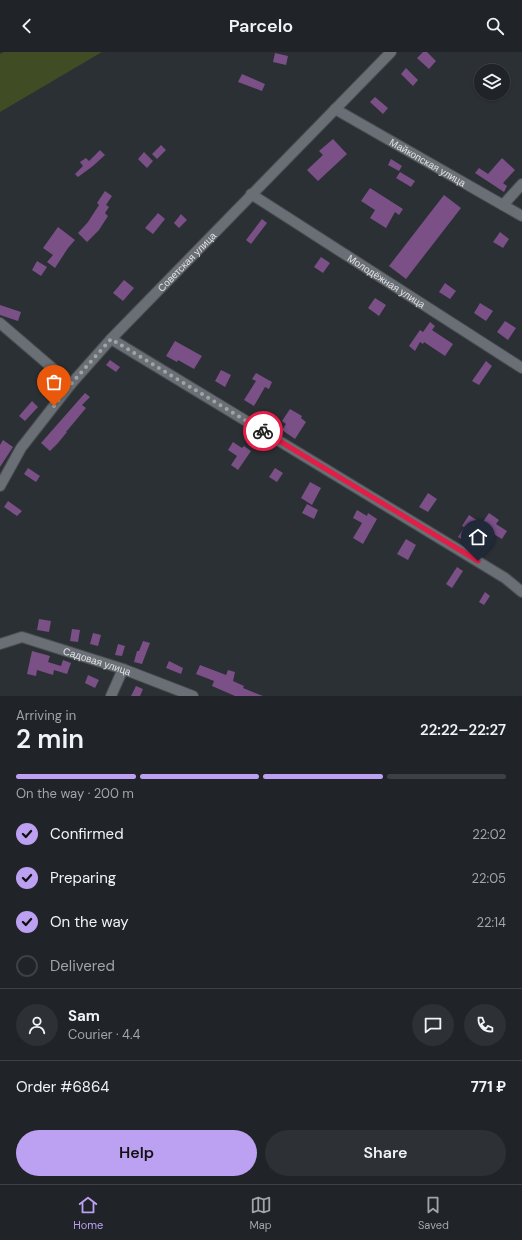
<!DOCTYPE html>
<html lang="en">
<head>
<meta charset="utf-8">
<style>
  :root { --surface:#202428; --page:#2d3034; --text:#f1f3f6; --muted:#a2a4a8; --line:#3d4145; --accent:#bca0f2 }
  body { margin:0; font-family:"DM Sans",sans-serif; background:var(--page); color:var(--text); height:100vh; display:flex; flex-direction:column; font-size:15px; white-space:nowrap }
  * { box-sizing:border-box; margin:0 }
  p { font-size:13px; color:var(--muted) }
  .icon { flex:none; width:22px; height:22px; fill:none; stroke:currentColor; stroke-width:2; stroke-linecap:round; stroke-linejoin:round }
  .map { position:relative; height:644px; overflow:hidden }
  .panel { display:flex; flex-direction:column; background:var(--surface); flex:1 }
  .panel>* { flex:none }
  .fabs { position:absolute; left:474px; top:12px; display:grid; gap:8px }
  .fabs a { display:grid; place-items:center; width:36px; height:36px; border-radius:50%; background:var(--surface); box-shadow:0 1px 3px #0004,0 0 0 1px var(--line); font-size:20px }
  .pin { position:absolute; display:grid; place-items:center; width:34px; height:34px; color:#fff; margin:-41px -17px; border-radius:50% 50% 50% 0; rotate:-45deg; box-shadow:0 0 4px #0007 }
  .pin .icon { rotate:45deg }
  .courier { position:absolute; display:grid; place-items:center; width:40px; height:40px; margin:-20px; border:3px solid #e11d48; border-radius:50%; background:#fff; color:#222; box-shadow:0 1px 5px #0007 }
  .head em { font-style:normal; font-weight:600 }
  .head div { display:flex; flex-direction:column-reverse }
  .head { display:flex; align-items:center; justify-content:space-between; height:68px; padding:0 16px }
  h1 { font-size:26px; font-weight:600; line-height:30px }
  .bar { display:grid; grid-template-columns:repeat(4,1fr); gap:6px 4px; align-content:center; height:48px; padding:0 16px }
  .bar i { height:5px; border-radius:3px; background:var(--line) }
  .bar .active { background:var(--accent) }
  .bar p { grid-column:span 4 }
  .line { display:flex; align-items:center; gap:10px; padding:0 16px; border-top:1px solid var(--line) }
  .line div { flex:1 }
  .round { display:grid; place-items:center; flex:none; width:42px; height:42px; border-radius:21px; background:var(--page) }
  ol { padding:0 16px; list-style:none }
  li { display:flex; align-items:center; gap:12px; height:44px }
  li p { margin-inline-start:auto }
  li .icon { padding:4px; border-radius:50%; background:var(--accent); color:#111; stroke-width:4 }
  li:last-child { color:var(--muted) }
  li i { width:22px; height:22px; border:2px solid var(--line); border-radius:50% }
  .button { display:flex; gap:8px; margin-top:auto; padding:8px 16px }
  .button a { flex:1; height:46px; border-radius:24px; background:var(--accent); color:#111; font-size:16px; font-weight:600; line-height:46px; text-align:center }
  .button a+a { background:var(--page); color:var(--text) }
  header { display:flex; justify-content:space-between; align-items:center; height:52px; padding:0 16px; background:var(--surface); font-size:18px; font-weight:600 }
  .tab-bar { display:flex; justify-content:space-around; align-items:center; height:56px; border-top:1px solid var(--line); background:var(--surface); font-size:11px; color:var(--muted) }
  .tab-bar a { display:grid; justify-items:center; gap:2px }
  .tab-bar .active { color:var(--accent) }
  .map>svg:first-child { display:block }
  .green { fill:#404d24 }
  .building { fill:#7a5087 }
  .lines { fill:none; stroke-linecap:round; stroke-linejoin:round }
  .minor-casing { stroke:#494d51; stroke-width:12 }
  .minor { stroke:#696f74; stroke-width:10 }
  .done { stroke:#a0a4a8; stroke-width:4; stroke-dasharray:0 7.2 }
  .route { stroke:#e11d48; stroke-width:5 }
  .labels { text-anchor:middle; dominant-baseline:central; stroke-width:3.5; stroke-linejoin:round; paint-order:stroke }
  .street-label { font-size:10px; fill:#dfe2e6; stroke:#2b3035 }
</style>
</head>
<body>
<header><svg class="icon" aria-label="back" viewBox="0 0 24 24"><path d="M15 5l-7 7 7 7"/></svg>Parcelo<svg class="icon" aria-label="search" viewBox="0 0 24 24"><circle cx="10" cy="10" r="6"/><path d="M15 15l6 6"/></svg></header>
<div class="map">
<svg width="522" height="644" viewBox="0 0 522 644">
  <rect width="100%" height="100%" fill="#2b3035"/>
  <path class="green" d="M 4,0 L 102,0 L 0,60 L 0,2 Z"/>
  <path class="building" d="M 423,0 L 427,0 L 436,9 L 429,17 L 417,6 Z
    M 275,1 L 288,4 L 286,13 L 273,10 Z
    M 406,16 L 418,28 L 413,34 L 401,22 Z
    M 242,22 L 265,32 L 262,39 L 238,30 Z
    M 375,45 L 388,56 L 383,62 L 370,50 Z
    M 333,87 L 347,102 L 318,129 L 307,118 L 323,103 L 319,99 Z
    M 161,93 L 166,98 L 157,107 L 152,102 Z
    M 100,98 L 105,103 L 93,114 L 78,125 L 75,122 L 83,114 L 80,110 L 86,106 L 89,109 Z
    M 144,100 L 153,109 L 147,116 L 138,107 Z
    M 502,106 L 515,118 L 503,131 L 507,134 L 504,140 L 475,121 L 479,116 L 488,122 Z
    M 391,107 L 402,114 L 399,119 L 388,113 Z
    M 400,120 L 415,129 L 411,135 L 396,126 Z
    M 370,136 L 403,157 L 399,163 L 395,160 L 386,176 L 370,166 L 375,158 L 361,149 Z
    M 105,139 L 112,144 L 106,153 L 109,155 L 105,161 L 108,164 L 99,178 L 87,190 L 78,181 L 88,170 L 99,153 L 97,151 Z
    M 444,143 L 461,156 L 406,227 L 389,214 Z
    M 158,161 L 165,167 L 153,182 L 145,176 Z
    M 181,162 L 187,168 L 179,176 L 174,171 Z
    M 262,167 L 267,171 L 251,192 L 246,188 Z
    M 58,175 L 75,188 L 68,196 L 55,216 L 47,210 L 53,203 L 43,196 Z
    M 500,180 L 509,187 L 503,196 L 493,190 Z
    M 321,205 L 330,211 L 323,221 L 314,215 Z
    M 37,209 L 47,215 L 41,224 L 32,218 Z
    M 124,228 L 134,236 L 123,249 L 113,241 Z
    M 445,231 L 456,239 L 450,247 L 439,240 Z
    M 375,246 L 386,253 L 379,264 L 368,256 Z
    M 480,251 L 493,259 L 486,269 L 474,261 Z
    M 0,253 L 21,260 L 18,269 L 0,263 Z
    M 505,269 L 516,276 L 508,288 L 497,280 Z
    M 430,270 L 435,274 L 432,278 L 453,292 L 445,304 L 424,290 L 423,292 L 420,290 L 415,299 L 409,294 L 420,278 L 423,280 Z
    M 175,289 L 202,304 L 194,317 L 178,308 L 177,310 L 166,304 Z
    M 110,308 L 120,315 L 116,320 L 106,313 Z
    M 486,309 L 492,314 L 479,333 L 472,329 Z
    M 221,318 L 231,323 L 225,335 L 215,329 Z
    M 256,321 L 272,330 L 269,337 L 265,335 L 254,354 L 244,348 L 256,329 L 252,327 Z
    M 85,341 L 90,345 L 82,353 L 86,356 L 66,380 L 67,380 L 58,391 L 50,399 L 41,391 Z
    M 32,349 L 38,355 L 25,369 L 19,364 Z
    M 290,357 L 302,364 L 301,366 L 306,370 L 295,387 L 282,378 L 286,372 L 282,369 Z
    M 3,388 L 13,395 L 0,415 L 0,393 Z
    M 233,390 L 242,396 L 244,394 L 251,399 L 238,418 L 231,413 L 237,404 L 228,398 Z
    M 28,416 L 40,424 L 36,430 L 24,422 Z
    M 275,416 L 283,421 L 277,430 L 269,425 Z
    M 310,430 L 321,436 L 312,453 L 301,446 Z
    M 428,441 L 437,447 L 428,460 L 419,455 Z
    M 8,449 L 22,459 L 17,464 L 4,455 Z
    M 307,452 L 318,458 L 314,467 L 302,461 Z
    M 357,458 L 367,464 L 368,461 L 377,467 L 363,492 L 353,486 L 362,471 L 353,466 Z
    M 489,461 L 499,468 L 496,472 L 507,479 L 502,487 L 480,474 Z
    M 469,463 L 481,471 L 468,491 L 458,485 L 464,475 L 462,474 Z
    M 406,487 L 416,493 L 408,508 L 397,502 Z
    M 457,515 L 463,519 L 452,536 L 446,532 Z
    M 485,540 L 490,544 L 484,553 L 479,550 Z
    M 39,567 L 51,569 L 49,580 L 37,578 Z
    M 72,577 L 80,578 L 78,590 L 70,589 Z
    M 93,581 L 101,583 L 98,594 L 90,592 Z
    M 143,589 L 150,591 L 142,612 L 134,610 L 137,599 L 139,599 Z
    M 118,592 L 125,594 L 122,604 L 115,603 Z
    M 32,599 L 50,604 L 48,610 L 61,614 L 63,608 L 71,611 L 67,622 L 54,618 L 53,623 L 37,618 L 36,624 L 27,622 Z
    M 169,609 L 183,616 L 181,622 L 166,616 Z
    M 200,613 L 226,623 L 228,618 L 235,620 L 233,629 L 244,634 L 243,636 L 263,644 L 235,644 L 212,634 L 214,629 L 196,622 Z
    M 88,623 L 99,628 L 95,636 L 85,631 Z
    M 136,634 L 143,637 L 140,644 L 131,644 Z"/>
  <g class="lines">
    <g class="minor-casing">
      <g id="minor">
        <path id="s1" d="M 335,57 L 522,164"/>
        <path id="s2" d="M 251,142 L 522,316"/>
        <path d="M 503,153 L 522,132"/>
        <path d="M 0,271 L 71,332"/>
        <path d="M 111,287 L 505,526 L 522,540"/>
        <path id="s3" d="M 0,434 L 21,396 L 71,332 L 111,287 L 391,0"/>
        <path id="s4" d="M 0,592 L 22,585 L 123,617 L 193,644"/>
        <path d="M 111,644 L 123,617"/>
      </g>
    </g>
    <use href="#minor" class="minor"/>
  </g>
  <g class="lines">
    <path class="done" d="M 54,354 L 71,332 L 111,287 L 263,379"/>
    <path class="route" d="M 263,379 L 478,509"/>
  </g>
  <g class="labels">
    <g class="street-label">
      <text stroke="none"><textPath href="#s1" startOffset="107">Майкопская улица</textPath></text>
      <text stroke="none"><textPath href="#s3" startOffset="293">Советская улица</textPath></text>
      <text stroke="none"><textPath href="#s2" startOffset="161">Молодёжная улица</textPath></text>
      <text stroke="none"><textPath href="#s4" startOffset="102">Садовая улица</textPath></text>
    </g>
  </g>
</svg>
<div class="fabs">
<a><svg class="icon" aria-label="layers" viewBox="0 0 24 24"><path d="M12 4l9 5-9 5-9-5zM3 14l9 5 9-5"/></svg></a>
</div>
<div class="pin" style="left:54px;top:354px;background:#ea580c"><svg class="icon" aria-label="bag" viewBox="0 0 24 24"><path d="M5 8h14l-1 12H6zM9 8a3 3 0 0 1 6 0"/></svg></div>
<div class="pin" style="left:478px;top:509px;background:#1f2937"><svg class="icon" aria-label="home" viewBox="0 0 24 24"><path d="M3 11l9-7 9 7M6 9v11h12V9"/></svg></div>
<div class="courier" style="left:263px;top:379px"><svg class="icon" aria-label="bike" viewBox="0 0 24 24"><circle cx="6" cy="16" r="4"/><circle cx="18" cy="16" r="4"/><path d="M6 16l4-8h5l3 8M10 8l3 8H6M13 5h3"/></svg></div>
</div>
<section class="panel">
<div class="head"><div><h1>2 min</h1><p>Arriving in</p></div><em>22:22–22:27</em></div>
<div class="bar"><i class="active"></i><i class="active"></i><i class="active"></i><i></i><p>On the way · 200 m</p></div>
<ol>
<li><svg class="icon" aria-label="check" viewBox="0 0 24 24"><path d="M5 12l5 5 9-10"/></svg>Confirmed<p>22:02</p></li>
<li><svg class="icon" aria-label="check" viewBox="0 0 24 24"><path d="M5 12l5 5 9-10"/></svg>Preparing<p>22:05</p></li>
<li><svg class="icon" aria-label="check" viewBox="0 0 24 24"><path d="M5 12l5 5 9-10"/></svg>On the way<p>22:14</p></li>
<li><i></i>Delivered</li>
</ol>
<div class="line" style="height:72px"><a class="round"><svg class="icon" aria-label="person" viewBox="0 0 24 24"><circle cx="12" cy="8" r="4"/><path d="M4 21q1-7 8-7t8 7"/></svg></a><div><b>Sam</b><p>Courier · 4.4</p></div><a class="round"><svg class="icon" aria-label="chat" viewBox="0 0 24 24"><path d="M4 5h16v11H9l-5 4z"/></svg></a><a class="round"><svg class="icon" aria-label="phone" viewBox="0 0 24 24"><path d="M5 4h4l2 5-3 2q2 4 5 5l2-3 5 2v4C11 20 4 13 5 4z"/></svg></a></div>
<div class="line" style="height:52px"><div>Order #6864</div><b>771 ₽</b></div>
<div class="button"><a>Help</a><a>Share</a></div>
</section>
<nav class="tab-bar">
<a class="active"><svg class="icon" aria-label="home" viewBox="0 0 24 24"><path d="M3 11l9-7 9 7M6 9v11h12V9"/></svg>Home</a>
<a><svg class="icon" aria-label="map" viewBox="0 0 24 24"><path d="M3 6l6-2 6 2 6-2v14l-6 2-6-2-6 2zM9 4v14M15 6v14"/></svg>Map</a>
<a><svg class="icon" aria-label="saved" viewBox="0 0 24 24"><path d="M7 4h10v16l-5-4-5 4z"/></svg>Saved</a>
</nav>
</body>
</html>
